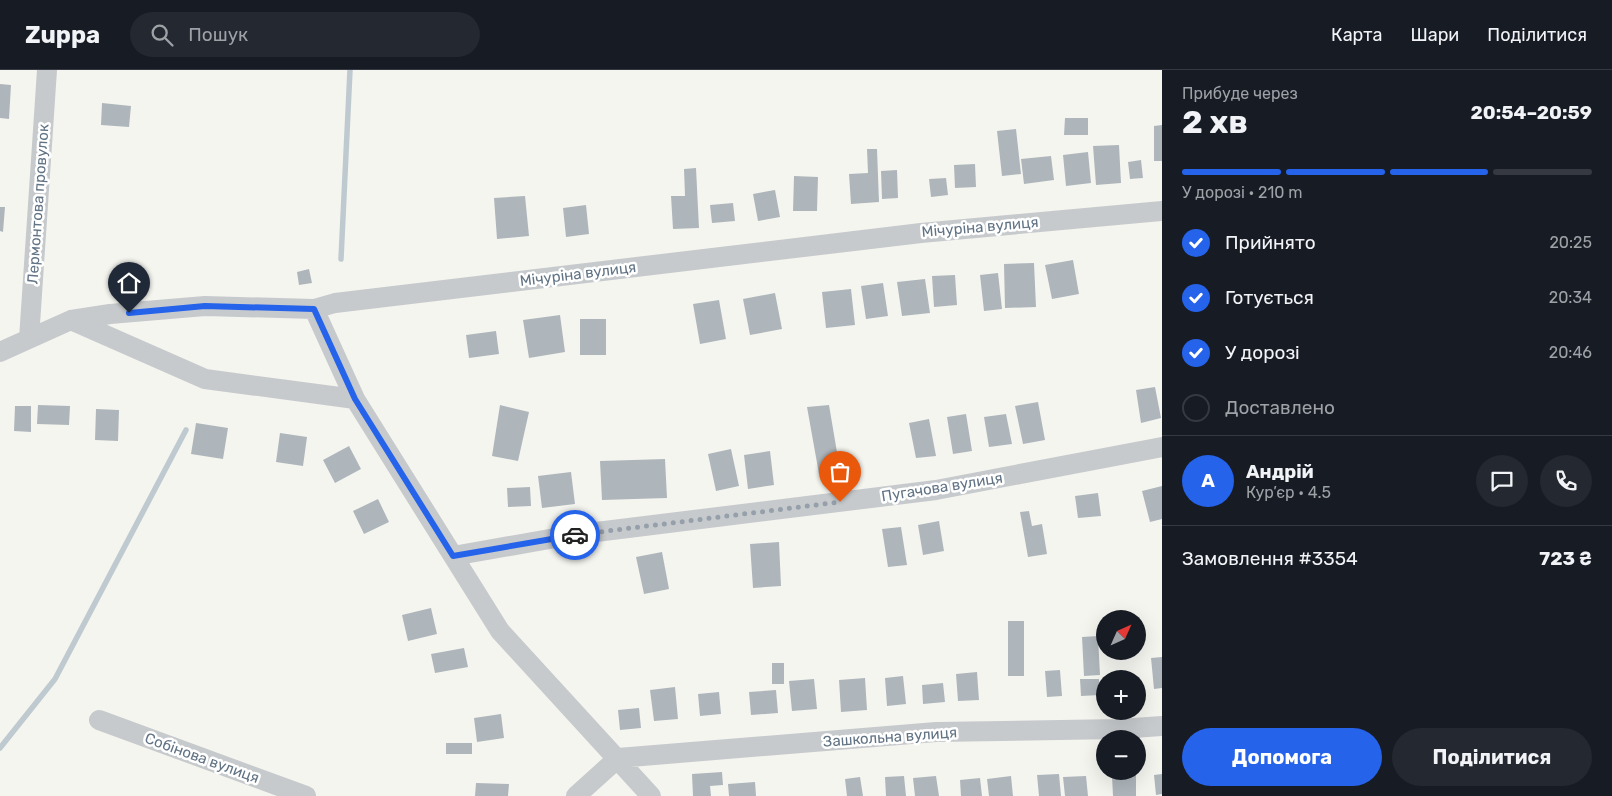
<!DOCTYPE html>
<html lang="uk">
<head>
<meta charset="utf-8">
<style>
  :root { --surface:#171b24; --page:#242831; --text:#f1f3f6; --muted:#9ea1a6; --line:#363941; --accent:#2563eb }
  body { margin:0; font-family:Rubik,sans-serif; background:var(--page); color:var(--text); height:100vh; display:flex; flex-direction:column; font-size:19px; white-space:nowrap }
  * { box-sizing:border-box; margin:0 }
  p { font-size:16px; color:var(--muted) }
  .icon { flex:none; width:28px; height:28px; fill:none; stroke:currentColor; stroke-width:2; stroke-linecap:round; stroke-linejoin:round }
  .map { position:relative; flex:1; overflow:hidden }
  .sheet { display:flex; flex-direction:column; background:var(--surface); width:450px }
  .sheet>* { flex:none }
  .needle { width:32px; rotate:45deg }
  .buttons { position:absolute; left:1096px; top:540px; display:grid; gap:10px }
  .buttons a { display:grid; place-items:center; width:50px; height:50px; border-radius:50%; background:var(--surface); box-shadow:0 5px 20px #0002; font-size:25px }
  .pin { position:absolute; display:grid; place-items:center; width:42px; height:42px; color:#fff; margin:-51px -21px; border-radius:50% 50% 50% 0; rotate:-45deg; box-shadow:0 0 5px #0007 }
  .pin .icon { rotate:45deg }
  .courier { position:absolute; display:grid; place-items:center; width:50px; height:50px; margin:-25px; border:4px solid #2563eb; border-radius:50%; background:#fff; color:#222; box-shadow:0 1px 6px #0007 }
  .summary em { font-style:normal; font-weight:700 }
  .summary div { display:flex; flex-direction:column-reverse }
  .summary { display:flex; align-items:center; justify-content:space-between; height:85px; padding:0 20px }
  h1 { font-size:32px; font-weight:700; line-height:38px }
  .bar { display:grid; grid-template-columns:repeat(4,1fr); gap:8px 5px; align-content:center; height:60px; padding:0 20px }
  .bar i { height:6px; border-radius:4px; background:var(--line) }
  .bar .current { background:var(--accent) }
  .bar p { grid-column:span 4 }
  .line { display:flex; align-items:center; gap:12px; padding:0 20px; border-top:1px solid var(--line) }
  .line div { flex:1 }
  .round { display:grid; place-items:center; flex:none; width:52px; height:52px; border-radius:26px; background:var(--page) }
  ol { padding:0 20px; list-style:none }
  li { display:flex; align-items:center; gap:15px; height:55px }
  li p { margin-inline-start:auto }
  li .icon { padding:5px; border-radius:50%; background:var(--accent); color:#fff; stroke-width:4 }
  li:last-child { color:var(--muted) }
  li i { width:28px; height:28px; border:2px solid var(--line); border-radius:50% }
  .button { display:flex; gap:10px; margin-top:auto; padding:10px 20px }
  .button a { flex:1; height:58px; border-radius:30px; background:var(--accent); color:#fff; font-size:20px; font-weight:700; line-height:58px; text-align:center }
  .button a+a { background:var(--page); color:var(--text) }
  header { display:flex; align-items:center; gap:30px; box-sizing:border-box; height:70px; padding:0 25px; background:var(--surface); border-bottom:1px solid var(--line) }
  header strong { font-size:24px }
  nav { display:flex; gap:28px; margin-inline-start:auto; font-size:18px }
  .search { width:350px; height:45px; background:var(--page); display:flex; align-items:center; gap:12px; box-sizing:border-box; padding:0 18px; border-radius:28px; color:var(--muted); font-size:19px }
  main { display:flex; flex:1; min-height:0 }
  .map>svg:first-child { display:block }
  .lines { fill:none; stroke-linecap:round; stroke-linejoin:round }
  .stream { stroke:#bfcad0; stroke-width:5.5 }
  .building { fill:#aeb6bb }
  .minor { stroke:#c7cacd; stroke-width:20 }
  .done { stroke:#95a0aa; stroke-width:5; stroke-dasharray:0 9 }
  .route { stroke:#2563eb; stroke-width:6 }
  .labels { text-anchor:middle; dominant-baseline:central; stroke-width:5; stroke-linejoin:round; paint-order:stroke }
  .street-label { font-size:15px; fill:#617384; stroke:#fff }
</style>
</head>
<body>
<header>
<strong>Zuppa</strong>
<div class="search"><svg class="icon" aria-label="search" viewBox="0 0 24 24"><circle cx="10" cy="10" r="6"/><path d="M15 15l6 6"/></svg>Пошук</div>
<nav><a>Карта</a><a>Шари</a><a>Поділитися</a></nav>
</header>
<main>
<div class="map">
<svg width="1162" height="726" viewBox="0 0 1162 726">
  <rect width="100%" height="100%" fill="#f5f5f0"/>
  <g class="lines">
    <path class="stream" d="M 341,189 L 350,0
      M 0,678 L 55,609 L 186,360"/>
  </g>
  <path class="building" d="M 0,14 L 11,15 L 9,49 L 0,48 Z
    M 102,33 L 131,36 L 129,57 L 101,55 Z
    M 1065,48 L 1088,48 L 1088,65 L 1064,65 Z
    M 1162,55 L 1162,91 L 1154,91 L 1154,56 Z
    M 1016,59 L 1021,104 L 1002,106 L 997,61 Z
    M 1119,75 L 1121,113 L 1096,115 L 1093,76 Z
    M 867,79 L 877,79 L 879,132 L 851,134 L 849,104 L 868,103 Z
    M 1088,82 L 1091,113 L 1066,116 L 1063,85 Z
    M 1051,86 L 1054,110 L 1024,114 L 1021,89 Z
    M 1141,90 L 1143,108 L 1130,109 L 1128,92 Z
    M 975,94 L 976,117 L 955,118 L 954,95 Z
    M 696,98 L 699,158 L 673,159 L 671,126 L 685,126 L 684,99 Z
    M 897,100 L 898,128 L 882,129 L 881,101 Z
    M 794,106 L 818,107 L 817,141 L 793,141 Z
    M 946,108 L 948,125 L 931,127 L 929,109 Z
    M 775,120 L 780,147 L 758,151 L 753,124 Z
    M 525,126 L 529,166 L 497,169 L 494,128 Z
    M 733,133 L 735,151 L 712,153 L 710,135 Z
    M 586,135 L 589,164 L 566,167 L 563,138 Z
    M 0,137 L 5,137 L 3,162 L 0,161 Z
    M 1073,190 L 1079,224 L 1052,229 L 1045,195 Z
    M 1034,193 L 1036,237 L 1005,238 L 1004,194 Z
    M 309,199 L 312,213 L 299,215 L 297,202 Z
    M 998,203 L 1002,239 L 984,241 L 980,205 Z
    M 955,205 L 957,235 L 934,237 L 932,206 Z
    M 925,209 L 930,243 L 902,246 L 897,212 Z
    M 883,213 L 888,246 L 866,249 L 861,216 Z
    M 851,219 L 855,255 L 826,258 L 822,222 Z
    M 775,223 L 782,259 L 750,265 L 743,229 Z
    M 719,230 L 726,269 L 700,274 L 693,234 Z
    M 560,245 L 565,282 L 529,288 L 523,250 Z
    M 580,249 L 606,249 L 606,285 L 580,285 Z
    M 496,261 L 499,284 L 469,288 L 466,265 Z
    M 1155,317 L 1161,348 L 1141,353 L 1136,320 Z
    M 1038,332 L 1045,370 L 1023,374 L 1015,336 Z
    M 38,335 L 70,336 L 69,355 L 37,354 Z
    M 500,335 L 529,342 L 518,391 L 492,386 Z
    M 829,335 L 840,400 L 819,404 L 807,337 Z
    M 15,336 L 31,336 L 31,362 L 14,361 Z
    M 96,339 L 119,340 L 118,371 L 95,370 Z
    M 966,344 L 972,381 L 953,384 L 947,347 Z
    M 1006,344 L 1012,374 L 989,377 L 984,347 Z
    M 929,349 L 936,386 L 916,388 L 909,353 Z
    M 196,353 L 228,358 L 223,389 L 191,384 Z
    M 280,363 L 307,367 L 303,396 L 276,392 Z
    M 349,376 L 361,399 L 335,413 L 323,390 Z
    M 731,379 L 739,416 L 716,421 L 708,384 Z
    M 770,381 L 774,415 L 748,419 L 744,385 Z
    M 665,389 L 667,428 L 602,430 L 600,391 Z
    M 571,402 L 575,434 L 542,438 L 538,406 Z
    M 1162,416 L 1162,449 L 1150,452 L 1142,421 Z
    M 530,417 L 531,436 L 508,437 L 507,418 Z
    M 1098,423 L 1101,446 L 1078,448 L 1075,426 Z
    M 378,429 L 389,452 L 364,464 L 353,441 Z
    M 1029,441 L 1032,456 L 1042,454 L 1047,484 L 1028,487 L 1020,442 Z
    M 939,451 L 944,481 L 923,485 L 918,455 Z
    M 901,457 L 907,495 L 888,497 L 882,459 Z
    M 779,472 L 781,516 L 753,518 L 750,474 Z
    M 662,482 L 669,519 L 644,524 L 636,487 Z
    M 431,538 L 437,564 L 408,571 L 402,545 Z
    M 1008,551 L 1024,551 L 1024,606 L 1008,606 Z
    M 1098,566 L 1100,605 L 1084,606 L 1082,567 Z
    M 464,578 L 468,597 L 435,603 L 431,584 Z
    M 1162,587 L 1162,618 L 1154,619 L 1151,588 Z
    M 772,593 L 784,593 L 784,614 L 772,614 Z
    M 1060,600 L 1062,626 L 1047,627 L 1045,601 Z
    M 977,602 L 979,630 L 958,631 L 956,604 Z
    M 903,606 L 906,634 L 887,636 L 885,608 Z
    M 865,608 L 867,640 L 841,642 L 839,610 Z
    M 814,609 L 817,639 L 792,641 L 789,611 Z
    M 1080,609 L 1099,609 L 1100,625 L 1081,626 Z
    M 943,613 L 945,632 L 923,634 L 922,615 Z
    M 675,617 L 678,649 L 654,651 L 650,620 Z
    M 776,620 L 778,643 L 751,645 L 749,622 Z
    M 719,622 L 721,644 L 700,646 L 698,624 Z
    M 639,638 L 641,658 L 620,660 L 618,640 Z
    M 501,644 L 504,668 L 477,672 L 474,648 Z
    M 446,673 L 472,673 L 472,684 L 446,684 Z
    M 722,702 L 723,715 L 710,716 L 711,726 L 693,726 L 692,704 Z
    M 1059,704 L 1061,726 L 1039,726 L 1037,705 Z
    M 1136,704 L 1136,726 L 1113,726 L 1112,706 Z
    M 1162,704 L 1162,724 L 1156,725 L 1154,705 Z
    M 904,706 L 906,726 L 886,726 L 885,707 Z
    M 936,706 L 939,726 L 915,726 L 913,708 Z
    M 1011,706 L 1013,726 L 989,726 L 987,709 Z
    M 1086,706 L 1088,726 L 1065,726 L 1063,707 Z
    M 860,707 L 863,726 L 847,726 L 845,709 Z
    M 980,708 L 982,726 L 961,726 L 960,710 Z
    M 755,712 L 756,726 L 729,726 L 728,714 Z
    M 476,713 L 509,714 L 508,726 L 475,726 Z"/>
  <g class="lines">
    <path class="minor" d="M 314,239 L 355,329 L 500,561 L 651,726
      M 71,250 L 205,309 L 355,329
      M 29,269 L 47,0
      M 0,282 L 71,250 L 110,244 L 205,236 L 314,239 L 335,233 L 921,163 L 1162,141
      M 453,486 L 572,465 L 936,420 L 1162,377
      M 99,650 L 306,726
      M 576,726 L 618,688 L 936,662 L 1119,659 L 1162,656"/>
  </g>
  <g class="lines">
    <path class="done" d="M 575,465 L 840,432"/>
    <path class="route" d="M 129,243 L 205,236 L 314,239 L 355,329 L 453,486 L 575,465"/>
  </g>
  <g class="labels">
    <g class="street-label">
      <text transform="translate(38 134) rotate(-86)">Лермонтова провулок</text>
      <text transform="translate(980 157) rotate(-5)">Мічуріна вулиця</text>
      <text transform="translate(578 204) rotate(-7)">Мічуріна вулиця</text>
      <text transform="translate(942 417) rotate(-9)">Пугачова вулиця</text>
      <text transform="translate(890 667) rotate(-4)">Зашкольна вулиця</text>
      <text transform="translate(202 688) rotate(20)">Собінова вулиця</text>
    </g>
  </g>
</svg>
<div class="buttons">
<a><svg class="needle" viewBox="-14 -14 28 28"><path d="M0-13l5 13h-10z" fill="#e53935"/><path d="M0 13l5-13h-10z" fill="#9ea1a6"/></svg></a>
<a>+</a>
<a>−</a>
</div>
<div class="pin" style="left:840px;top:432px;background:#ea580c"><svg class="icon" aria-label="bag" viewBox="0 0 24 24"><path d="M5 8h14l-1 12H6zM9 8a3 3 0 0 1 6 0"/></svg></div>
<div class="pin" style="left:129px;top:243px;background:#1f2937"><svg class="icon" aria-label="home" viewBox="0 0 24 24"><path d="M3 11l9-7 9 7M6 9v11h12V9"/></svg></div>
<div class="courier" style="left:575px;top:465px"><svg class="icon" aria-label="car" viewBox="0 0 24 24"><path d="M5 17H2v-5l4-1 3-4h7l3 4 3 1v5h-3M9 17h6M6 11h13"/><circle cx="7" cy="17" r="2"/><circle cx="17" cy="17" r="2"/></svg></div>
</div>
<section class="sheet">
<div class="summary"><div><h1>2 хв</h1><p>Прибуде через</p></div><em>20:54–20:59</em></div>
<div class="bar"><i class="current"></i><i class="current"></i><i class="current"></i><i></i><p>У дорозі · 210 m</p></div>
<ol>
<li><svg class="icon" aria-label="check" viewBox="0 0 24 24"><path d="M5 12l5 5 9-10"/></svg>Прийнято<p>20:25</p></li>
<li><svg class="icon" aria-label="check" viewBox="0 0 24 24"><path d="M5 12l5 5 9-10"/></svg>Готується<p>20:34</p></li>
<li><svg class="icon" aria-label="check" viewBox="0 0 24 24"><path d="M5 12l5 5 9-10"/></svg>У дорозі<p>20:46</p></li>
<li><i></i>Доставлено</li>
</ol>
<div class="line" style="height:90px"><b class="round" style="background:var(--accent);color:#fff">А</b><div><b>Андрій</b><p>Кур’єр · 4.5</p></div><a class="round"><svg class="icon" aria-label="chat" viewBox="0 0 24 24"><path d="M4 5h16v11H9l-5 4z"/></svg></a><a class="round"><svg class="icon" aria-label="phone" viewBox="0 0 24 24"><path d="M5 4h4l2 5-3 2q2 4 5 5l2-3 5 2v4C11 20 4 13 5 4z"/></svg></a></div>
<div class="line" style="height:65px"><div>Замовлення #3354</div><b>723 ₴</b></div>
<div class="button"><a>Допомога</a><a>Поділитися</a></div>
</section>
</main>
</body>
</html>
